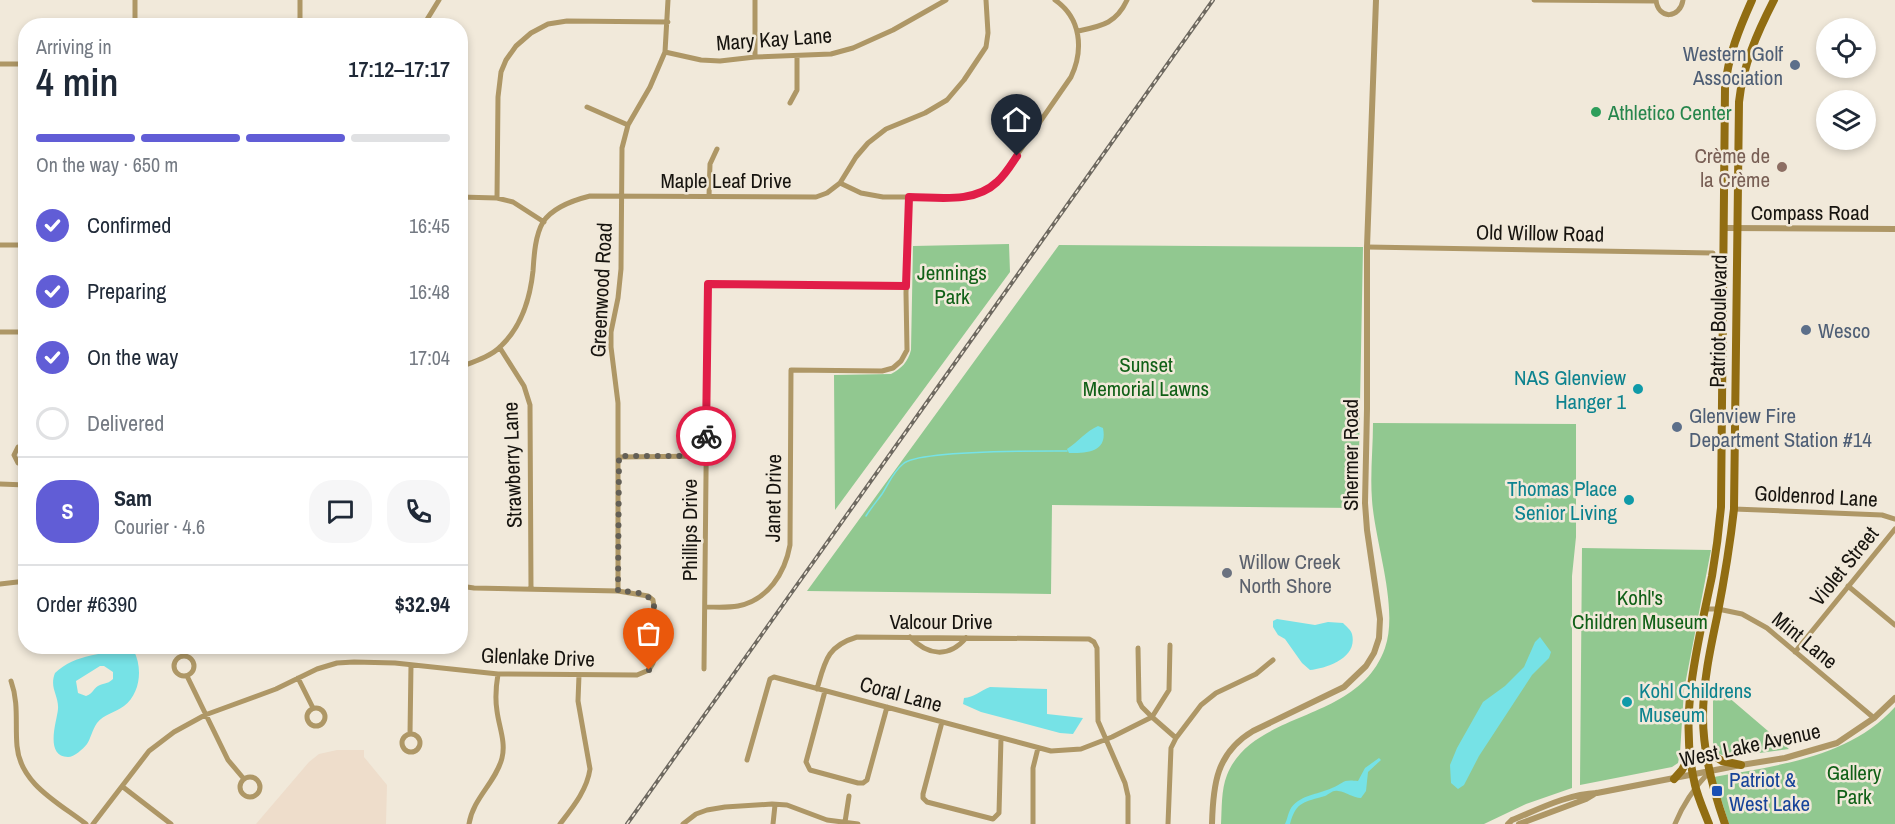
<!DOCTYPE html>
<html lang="en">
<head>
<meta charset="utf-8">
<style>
  :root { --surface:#fff; --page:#f6f6f7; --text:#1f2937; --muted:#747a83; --line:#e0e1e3; --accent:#615dd6 }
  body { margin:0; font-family:"Archivo Narrow",sans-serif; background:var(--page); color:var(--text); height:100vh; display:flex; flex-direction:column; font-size:22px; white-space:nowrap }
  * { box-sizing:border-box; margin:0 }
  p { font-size:20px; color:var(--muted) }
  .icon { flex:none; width:33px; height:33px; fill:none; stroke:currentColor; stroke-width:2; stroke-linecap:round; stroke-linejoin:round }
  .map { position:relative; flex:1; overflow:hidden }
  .panel { position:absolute; left:18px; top:18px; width:450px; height:636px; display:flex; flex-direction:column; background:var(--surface); border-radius:24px; box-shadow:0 3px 9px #0003 }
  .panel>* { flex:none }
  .controls { position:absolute; left:1816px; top:18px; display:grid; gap:12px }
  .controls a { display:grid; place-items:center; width:60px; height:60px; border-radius:50%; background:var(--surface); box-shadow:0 3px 9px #0003; font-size:30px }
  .pin { position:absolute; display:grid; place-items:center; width:51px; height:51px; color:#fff; margin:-62px -26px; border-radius:50% 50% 50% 0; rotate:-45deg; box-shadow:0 0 6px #0007 }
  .pin .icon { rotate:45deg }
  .courier { position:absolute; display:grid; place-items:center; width:60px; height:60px; margin:-30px; border:4px solid #e11d48; border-radius:50%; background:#fff; color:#222; box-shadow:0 2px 8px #0007 }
  .headline em { font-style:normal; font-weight:600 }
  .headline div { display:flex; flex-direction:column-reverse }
  .headline { display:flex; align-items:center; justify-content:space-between; height:102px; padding:0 18px }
  h1 { font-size:39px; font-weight:600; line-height:45px }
  .bar { display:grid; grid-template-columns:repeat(4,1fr); gap:9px 6px; align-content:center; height:72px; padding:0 18px }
  .bar i { height:8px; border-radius:4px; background:var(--line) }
  .bar .on { background:var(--accent) }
  .bar p { grid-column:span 4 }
  .line { display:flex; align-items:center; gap:15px; padding:0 18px; border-top:2px solid var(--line) }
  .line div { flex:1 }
  .round { display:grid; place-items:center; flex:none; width:63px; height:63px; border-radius:24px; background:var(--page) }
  ol { padding:0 18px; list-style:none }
  li { display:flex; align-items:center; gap:18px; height:66px }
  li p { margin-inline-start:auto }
  li .icon { padding:6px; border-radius:50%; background:var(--accent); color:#fff; stroke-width:4 }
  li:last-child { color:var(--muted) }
  li i { width:33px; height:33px; border:3px solid var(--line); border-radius:50% }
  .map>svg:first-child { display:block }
  .industrial { fill:#eeddcb }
  .green { fill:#91c890 }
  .water { fill:#76e2e6; fill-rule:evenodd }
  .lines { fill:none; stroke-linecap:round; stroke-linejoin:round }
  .stream { stroke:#76e2e6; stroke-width:1.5 }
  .minor { stroke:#ae9766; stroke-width:5 }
  .tertiary { stroke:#ae9766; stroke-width:6 }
  .secondary { stroke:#916d12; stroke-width:8 }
  .rail-casing { stroke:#6e6960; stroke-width:4 }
  .rail { stroke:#f1e9da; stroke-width:1.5; stroke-dasharray:4.5; stroke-linecap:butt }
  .done { stroke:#635f56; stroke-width:6; stroke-dasharray:0 10.8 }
  .route { stroke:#e11d48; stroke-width:8 }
  .service-dot { fill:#5c6f8a; stroke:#f1e9da; stroke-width:2 }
  .leisure-dot { fill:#2e9e5b; stroke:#f1e9da; stroke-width:2 }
  .education-dot { fill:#8d6e63; stroke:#f1e9da; stroke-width:2 }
  .culture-dot { fill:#0f9aa8; stroke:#f1e9da; stroke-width:2 }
  .worship-dot { fill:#6b7280; stroke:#f1e9da; stroke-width:2 }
  .transit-dot { fill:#1a4fb4; stroke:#f1e9da; stroke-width:2 }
  .labels { text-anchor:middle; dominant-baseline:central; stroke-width:5; stroke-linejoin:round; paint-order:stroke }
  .street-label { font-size:21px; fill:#17140f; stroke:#f1e9da }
  .service-label { font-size:21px; fill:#4e5e75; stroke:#f1e9da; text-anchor:start }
  .leisure-label { font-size:21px; fill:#27864d; stroke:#f1e9da; text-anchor:start }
  .education-label { font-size:21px; fill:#785e54; stroke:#f1e9da; text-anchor:end }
  .park-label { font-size:21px; fill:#106017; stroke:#f1e9da }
  .culture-label { font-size:21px; fill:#0d838f; stroke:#f1e9da; text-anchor:end }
  .worship-label { font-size:21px; fill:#5b616d; stroke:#f1e9da; text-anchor:start }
  .transit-label { font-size:21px; fill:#164399; stroke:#f1e9da; text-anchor:start }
</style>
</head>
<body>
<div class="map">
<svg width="1895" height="824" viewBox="0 0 1895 824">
  <rect width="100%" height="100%" fill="#f1e9da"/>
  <path class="industrial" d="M 337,750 L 364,750 L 364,757 L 387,785 L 386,824 L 256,824 L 309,762 L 319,754 Z"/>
  <path class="green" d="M 1009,244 L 1010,272 L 835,510 L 834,375 L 891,374 C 901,369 908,362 911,350 L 913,246 Z
    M 1059,245 L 1363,247 L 1358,508 L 1052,505 L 1051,594 L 807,591 Z
    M 1373,423 L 1576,424 L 1576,537 L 1572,576 L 1572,788 L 1526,804 L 1484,824 L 1221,824 C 1222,808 1221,790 1227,775 C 1253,709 1358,724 1385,648 C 1399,608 1375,543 1372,500 C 1370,475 1373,448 1373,423 Z
    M 1582,548 L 1711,550 L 1684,690 L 1680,753 L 1678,763 L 1672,767 L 1580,785 Z
    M 1713,684 L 1789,749 L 1729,757 L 1719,754 L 1713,744 Z
    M 1895,707 L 1895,824 L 1729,824 L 1714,777 C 1778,765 1849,758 1895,707 Z"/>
  <path class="water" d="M 1098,426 L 1103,428 C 1108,453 1086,453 1069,453 L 1067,449 C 1078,442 1086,431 1098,426 Z
    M 1277,619 L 1315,625 L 1328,622 L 1343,623 C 1346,626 1351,630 1352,634 C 1358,658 1327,668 1310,670 L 1302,663 L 1285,639 L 1278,635 L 1273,627 L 1273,621 Z
    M 1540,637 L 1551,652 L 1549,658 L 1532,675 L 1479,756 L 1464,785 L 1458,789 L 1451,783 L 1450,765 L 1457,748 L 1483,702 L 1505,686 L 1524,667 L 1535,642 Z
    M 131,650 L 134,651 C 143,669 140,694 124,706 C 115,713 104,714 97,723 C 92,730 91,738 87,744 C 83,749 74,757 68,757 C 44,756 57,721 58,709 C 59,695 49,688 55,673 C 75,654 105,653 131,650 ZM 100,666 L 104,666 L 113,672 L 113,679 C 109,683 106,683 100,685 C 94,687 93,694 86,696 L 78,693 L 76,681 Z
    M 990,687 L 1047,689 L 1047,714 L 1083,718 L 1073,734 L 1060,733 L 981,712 L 963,704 L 964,698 C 974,697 980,691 990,687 Z
    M 1379,758 L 1381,760 L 1368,772 L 1366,791 L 1361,798 C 1353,798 1347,792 1338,791 C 1332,790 1330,794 1325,796 C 1305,802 1296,801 1290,824 L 1285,824 C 1287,820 1288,814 1290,810 C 1298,795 1317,795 1332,788 C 1345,783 1341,779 1358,781 L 1365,768 Z"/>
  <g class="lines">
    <path class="stream" d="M 866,516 C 871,508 877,501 882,494 C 889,483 893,472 903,464 C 917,450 1041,451 1067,451"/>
    <path class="minor" d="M 300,0 L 300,26
      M 1534,0 L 1656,1
      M 1656,0 C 1658,20 1680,19 1683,0
      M 135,26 L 135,0
      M 423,26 L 439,0
      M 1078,31 C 1101,26 1116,24 1127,0
      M 665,52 L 701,60 L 720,61 L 755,57 L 831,54 L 853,48 L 893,30 L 946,0
      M 755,57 L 755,0
      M 0,64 L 26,64
      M 790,103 L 797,90 L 797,57
      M 587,107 L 628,125
      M 840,183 L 861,193 L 883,197 L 963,197 C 980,194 991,188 1003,175 L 1071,77 C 1084,49 1081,18 1055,0
      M 709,196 L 710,164 L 717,149
      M 460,197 L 497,198 L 513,202 L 544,222
      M 497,198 L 498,97 L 501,72 L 506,60 L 516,46 L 531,33 L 548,24 L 567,21 L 668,22
      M 0,245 L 26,245
      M 1367,247 L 1713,253
      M 0,332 L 26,332
      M 500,348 L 524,386 L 530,405 L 531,588
      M 460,367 C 473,362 492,356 501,346 C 522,326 530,299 533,271 C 534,256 535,236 543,222 C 553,207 574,200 590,196 L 816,197 L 827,193 L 840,183 L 856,157 L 868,143 L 886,129 L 925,113 L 947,100 L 964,80 L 986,47 L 988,33 L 986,0
      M 26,446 L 18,447 L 14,455 L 18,463 L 26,464
      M 619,457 L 705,456
      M 23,465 L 24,485
      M 0,484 L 26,485
      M 1734,509 L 1882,515 L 1895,519
      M 0,584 L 26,581
      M 1848,586 L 1895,625
      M 618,591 L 618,403 L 611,347 L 611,332 L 618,298 L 621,269 L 622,148 L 628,125 L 650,87 L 665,52 L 668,0
      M 705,607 C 716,607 727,608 738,606 C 768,600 785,573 790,545 L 791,370 L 882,371 L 893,368 L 901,361 L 907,350 L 906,293 L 909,197
      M 1705,609 L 1718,609 L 1742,614 L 1767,628 L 1874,718
      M 910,637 C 928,656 949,658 966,638
      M 1795,652 L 1895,529
      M174 666a10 10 0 1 1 20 0a10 10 0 1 1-20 0Z
      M 704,669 L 708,284 L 906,286
      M 187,676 L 228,760 L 244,779
      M 298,678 L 313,708
      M 11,681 C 19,703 15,724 17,746 C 20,784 59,803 86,824
      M 817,689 C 825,661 827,646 857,637 L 1089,639 L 1094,642 L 1097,648 L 1098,721 L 1125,783 L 1128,796 L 1128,824
      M 825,691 L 806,762 L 810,770 L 858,783 L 863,783 L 867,780 L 887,707
      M307 717a9 9 0 1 1 18 0a9 9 0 1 1-18 0Z
      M 942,722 L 923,794 L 923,798 L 927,802 L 993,819 L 999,813 L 1001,738
      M402 743a9 9 0 1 1 18 0a9 9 0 1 1-18 0Z
      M 410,734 L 411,665
      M 1176,738 L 1201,705 L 1216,693 L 1256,674 L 1273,660
      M 747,760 L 770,679 L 774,677 L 1051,751 L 1081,749 L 1112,737 L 1152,717 L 1142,707 L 1139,701 L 1138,648
      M240 787a10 10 0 1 1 20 0a10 10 0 1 1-20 0Z
      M 123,787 L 171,824
      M 845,822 L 849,796
      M 93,824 L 149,751 L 174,732 L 205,715 L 276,689 L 317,669 L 337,663 L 354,662 L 395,663 L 498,674 L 637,675 L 649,670 L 653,663 L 654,607 L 653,600 L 648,596 L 618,591 L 474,588 L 460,586
      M 469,824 C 473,798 496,782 502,758 C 506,742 499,727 497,711 C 495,699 496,686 498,674
      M 560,824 C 573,807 587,790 590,769 L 578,701 L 579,675
      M 683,824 L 696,814 L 707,810 L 725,807 L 772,804 L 787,805 L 827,820 L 858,824
      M 773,824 L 775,805
      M 1033,824 L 1033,768 L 1038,748
      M 1168,824 L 1171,748 L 1176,738 L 1152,717 L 1169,690 L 1170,645
      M 1675,824 C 1683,804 1695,787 1709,772"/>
    <path class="tertiary" d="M 1724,228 L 1895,229
      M 1212,824 C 1213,785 1216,753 1253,731 L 1344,687 L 1366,666 L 1374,653 L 1379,638 L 1380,619 L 1367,530 L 1365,503 L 1367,409 L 1367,247 L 1376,0
      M 1508,824 L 1512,820 C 1539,809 1568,794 1597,793 L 1741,765 L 1785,758 L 1837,743 L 1874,718 L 1895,698
      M 1519,824 L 1586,799 L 1596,793"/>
    <path class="secondary" d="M 1706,750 L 1722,761 L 1741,765
      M 1674,779 L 1682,770 L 1690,755
      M 1709,824 C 1704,811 1698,798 1695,785 C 1678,715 1698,644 1712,576 C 1716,553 1719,530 1721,507 L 1725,88 C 1728,56 1739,29 1752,0
      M 1725,824 C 1713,790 1703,753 1703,717 C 1703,683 1710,650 1717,617 C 1724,581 1730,545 1734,509 L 1739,102 C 1743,65 1757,33 1774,0"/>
    <g class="rail-casing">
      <path id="rail" d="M 627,824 L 1213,0"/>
    </g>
    <use href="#rail" class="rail"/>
  </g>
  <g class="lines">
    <path class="done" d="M 649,670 L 653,663 L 654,606 C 650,591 632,592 618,591 L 619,456 L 705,456 L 706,436"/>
    <path class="route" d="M 706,436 L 708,284 L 906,286 L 909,197 C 937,197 974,204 997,182 C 1005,175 1011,165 1017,156"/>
  </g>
  <g class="service-dot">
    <circle cx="1795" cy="65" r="6"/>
    <circle cx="1806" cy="330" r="6"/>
    <circle cx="1677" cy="427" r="6"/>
  </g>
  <circle class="leisure-dot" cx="1596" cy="112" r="6"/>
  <circle class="education-dot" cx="1782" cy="167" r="6"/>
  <g class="culture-dot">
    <circle cx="1638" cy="389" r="6"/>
    <circle cx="1629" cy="500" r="6"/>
    <circle cx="1627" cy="702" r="6"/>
  </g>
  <circle class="worship-dot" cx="1227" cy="573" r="6"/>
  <rect class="transit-dot" x="1711" y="785" width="12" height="12" rx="3"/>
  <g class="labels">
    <g class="street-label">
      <text transform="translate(774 39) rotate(-4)">Mary Kay Lane</text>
      <text x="726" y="180">Maple Leaf Drive</text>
      <text x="1810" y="212">Compass Road</text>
      <text transform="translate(1540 233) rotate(1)">Old Willow Road</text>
      <text transform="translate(601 290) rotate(-87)">Greenwood Road</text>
      <text transform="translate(1718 321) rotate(-89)">Patriot Boulevard</text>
      <text transform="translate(1350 455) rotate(-90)">Shermer Road</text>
      <text transform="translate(512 465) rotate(-92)">Strawberry Lane</text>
      <text transform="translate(1816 496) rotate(3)">Goldenrod Lane</text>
      <text transform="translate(773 498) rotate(-89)">Janet Drive</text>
      <text transform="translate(689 530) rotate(-90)">Phillips Drive</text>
      <text transform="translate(1844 566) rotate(-51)">Violet Street</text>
      <text x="941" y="621">Valcour Drive</text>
      <text transform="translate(1805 640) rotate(39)">Mint Lane</text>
      <text transform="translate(538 657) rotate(2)">Glenlake Drive</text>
      <text transform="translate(901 694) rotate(15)">Coral Lane</text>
      <text transform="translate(1750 745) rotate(-12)">West Lake Avenue</text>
    </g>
    <g class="service-label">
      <text x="1783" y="53" text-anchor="end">Western Golf<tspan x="1783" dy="24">Association</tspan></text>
      <text x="1818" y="330">Wesco</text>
      <text x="1689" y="415">Glenview Fire<tspan x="1689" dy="24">Department Station #14</tspan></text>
    </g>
    <g class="leisure-label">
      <text x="1608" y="112">Athletico Center</text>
    </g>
    <g class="education-label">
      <text x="1770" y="155">Crème de<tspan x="1770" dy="24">la Crème</tspan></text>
    </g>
    <g class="park-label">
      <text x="952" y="272">Jennings<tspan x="952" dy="24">Park</tspan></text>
      <text x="1146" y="364">Sunset<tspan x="1146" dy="24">Memorial Lawns</tspan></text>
      <text x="1640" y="597">Kohl's<tspan x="1640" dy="24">Children Museum</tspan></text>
      <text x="1854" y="772">Gallery<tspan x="1854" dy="24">Park</tspan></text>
    </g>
    <g class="culture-label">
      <text x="1626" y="377">NAS Glenview<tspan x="1626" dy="24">Hanger 1</tspan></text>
      <text x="1617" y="488">Thomas Place<tspan x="1617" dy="24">Senior Living</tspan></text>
      <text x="1639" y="690" text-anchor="start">Kohl Childrens<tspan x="1639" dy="24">Museum</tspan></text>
    </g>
    <g class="worship-label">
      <text x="1239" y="561">Willow Creek<tspan x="1239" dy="24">North Shore</tspan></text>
    </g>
    <g class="transit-label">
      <text x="1729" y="779">Patriot &amp;<tspan x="1729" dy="24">West Lake</tspan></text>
    </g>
  </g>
</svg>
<div class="controls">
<a><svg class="icon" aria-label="locate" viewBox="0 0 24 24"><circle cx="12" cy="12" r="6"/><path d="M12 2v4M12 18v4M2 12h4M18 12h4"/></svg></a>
<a><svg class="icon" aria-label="layers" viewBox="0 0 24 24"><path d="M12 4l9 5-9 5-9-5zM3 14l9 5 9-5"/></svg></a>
</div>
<div class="pin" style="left:649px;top:670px;background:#ea580c"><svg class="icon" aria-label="bag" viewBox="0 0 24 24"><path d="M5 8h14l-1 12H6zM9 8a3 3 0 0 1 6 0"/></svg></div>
<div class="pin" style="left:1017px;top:156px;background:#1f2937"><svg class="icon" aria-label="home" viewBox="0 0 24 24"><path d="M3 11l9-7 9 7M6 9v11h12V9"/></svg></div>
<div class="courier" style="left:706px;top:436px"><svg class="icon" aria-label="bike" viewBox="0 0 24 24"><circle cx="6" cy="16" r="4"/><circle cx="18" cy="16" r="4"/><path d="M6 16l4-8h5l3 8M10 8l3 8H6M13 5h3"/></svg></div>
<section class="panel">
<div class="headline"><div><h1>4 min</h1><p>Arriving in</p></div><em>17:12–17:17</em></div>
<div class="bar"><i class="on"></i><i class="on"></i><i class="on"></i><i></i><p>On the way · 650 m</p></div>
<ol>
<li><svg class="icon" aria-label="check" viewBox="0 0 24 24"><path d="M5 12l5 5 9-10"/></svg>Confirmed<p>16:45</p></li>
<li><svg class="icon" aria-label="check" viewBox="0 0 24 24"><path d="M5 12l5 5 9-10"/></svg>Preparing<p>16:48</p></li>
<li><svg class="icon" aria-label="check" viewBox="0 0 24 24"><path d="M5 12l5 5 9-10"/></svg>On the way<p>17:04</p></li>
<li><i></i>Delivered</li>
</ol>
<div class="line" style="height:108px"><b class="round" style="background:var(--accent);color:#fff">S</b><div><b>Sam</b><p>Courier · 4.6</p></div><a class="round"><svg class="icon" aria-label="chat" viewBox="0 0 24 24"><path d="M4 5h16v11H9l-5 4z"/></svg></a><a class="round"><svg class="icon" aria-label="phone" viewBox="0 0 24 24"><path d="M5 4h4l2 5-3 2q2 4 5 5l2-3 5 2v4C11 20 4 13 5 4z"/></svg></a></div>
<div class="line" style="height:78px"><div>Order #6390</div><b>$32.94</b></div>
</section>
</div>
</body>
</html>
